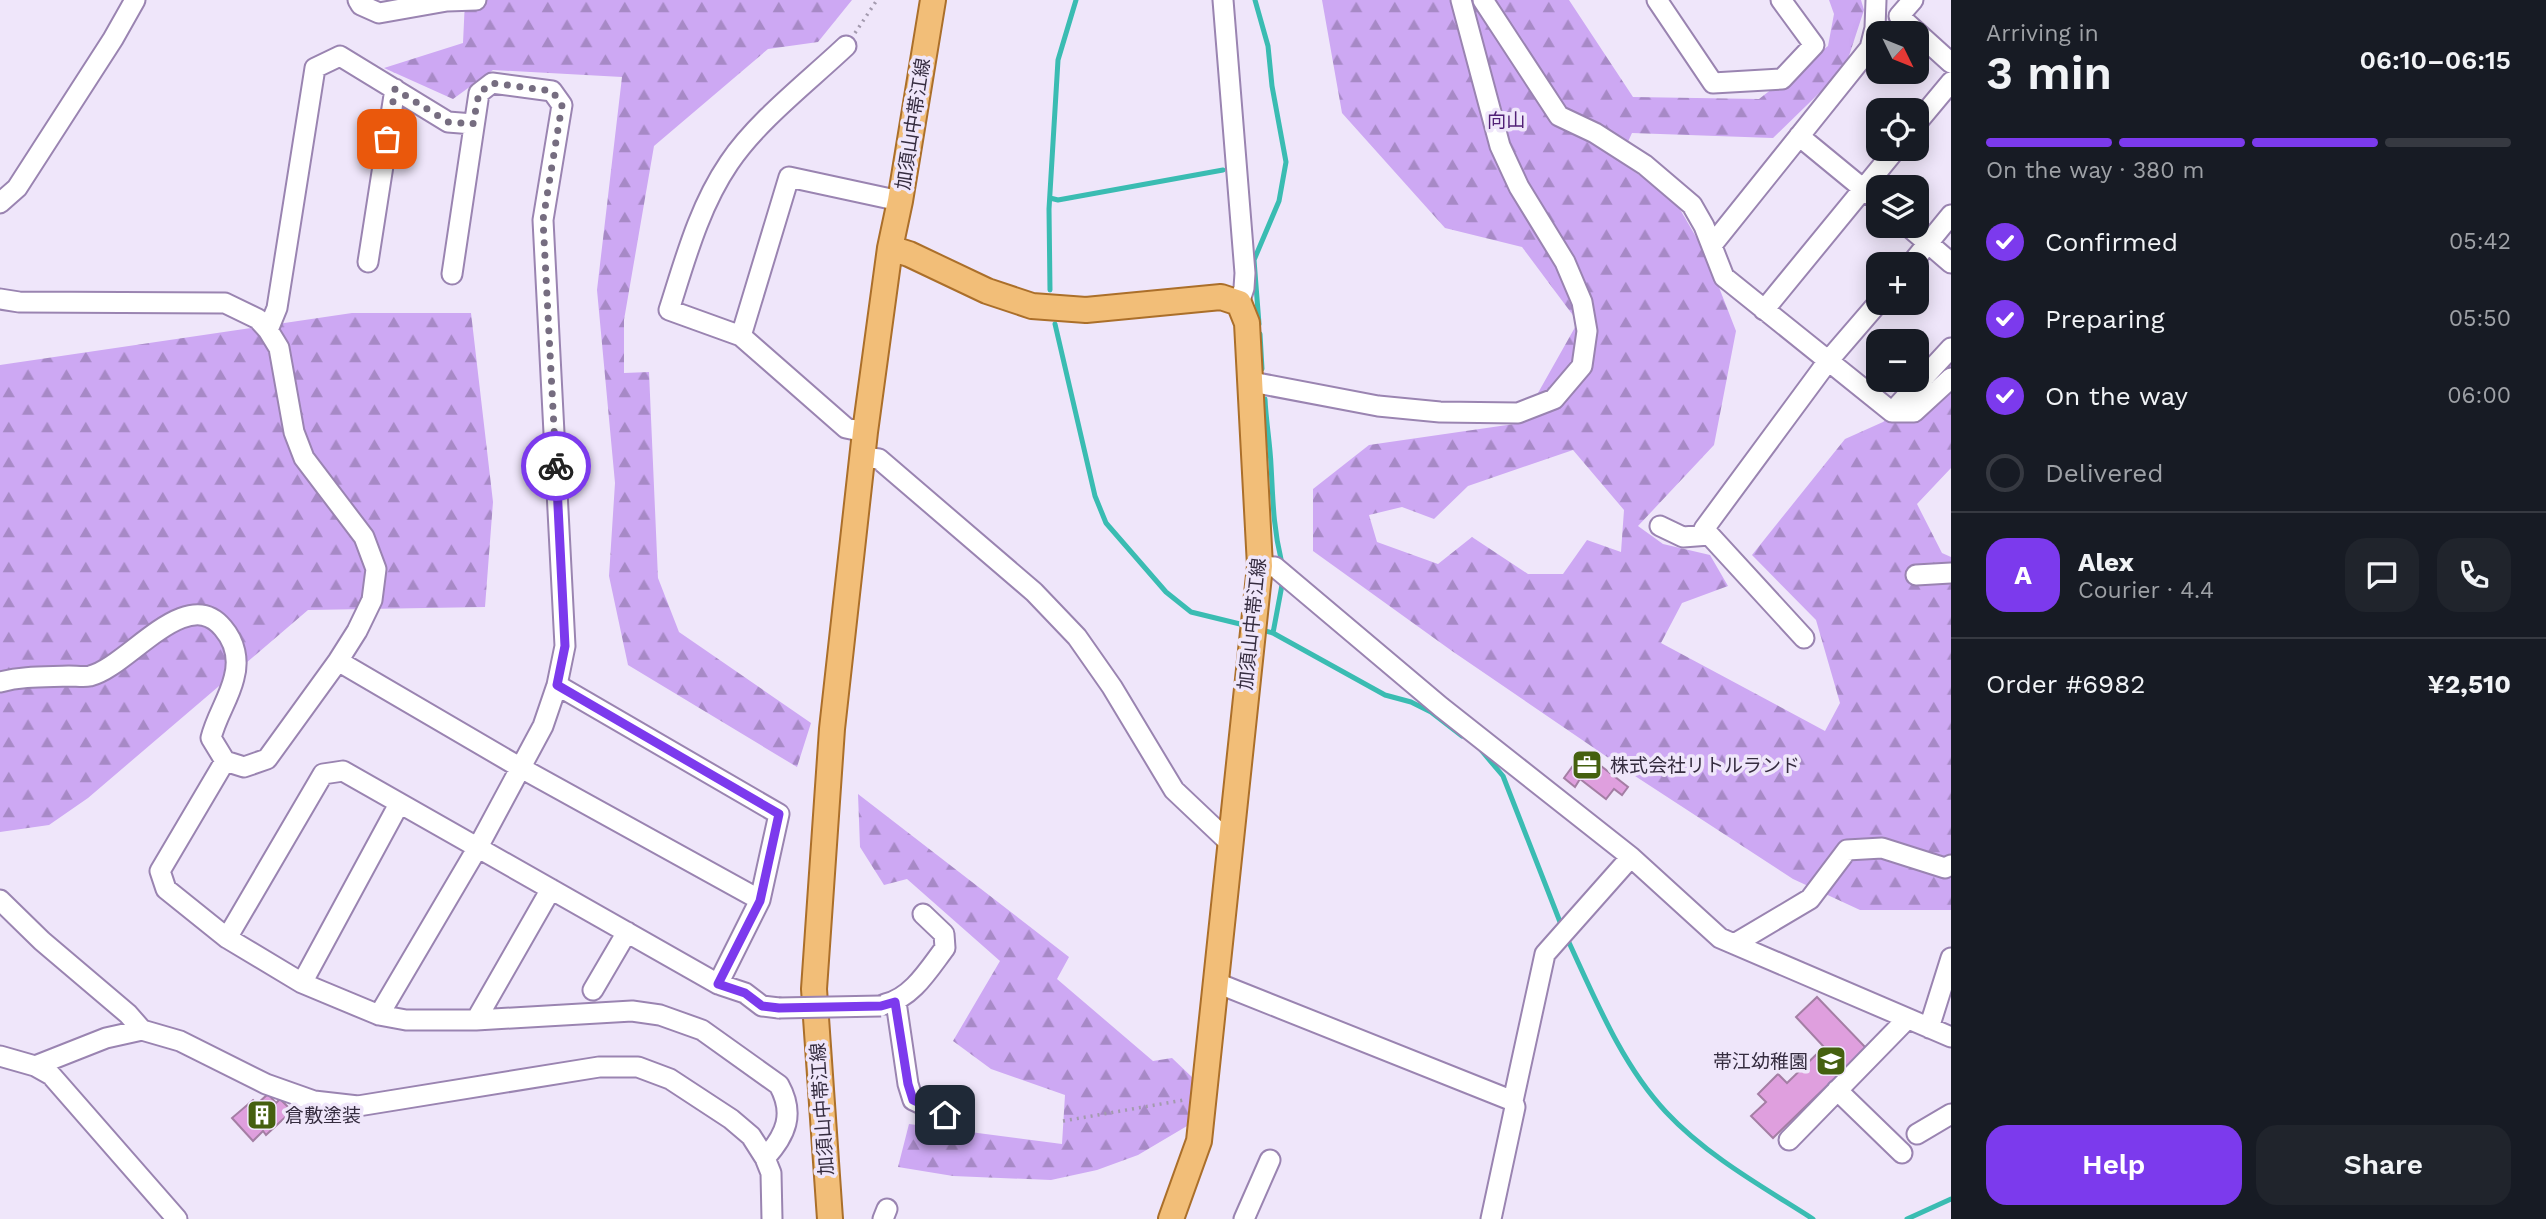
<!DOCTYPE html>
<html lang="en">
<head>
<meta charset="utf-8">
<style>
  :root { --surface:#171b24; --page:#20242c; --text:#f1f3f6; --muted:#9ea1a6; --line:#363941; --accent:#7c3aed }
  body { margin:0; font-family:"Work Sans","Noto Sans JP",sans-serif; background:var(--page); color:var(--text); height:100vh; display:flex; flex-direction:column; font-size:26px; white-space:nowrap }
  * { box-sizing:border-box; margin:0 }
  p { font-size:23px; color:var(--muted) }
  .icon { flex:none; width:38px; height:38px; fill:none; stroke:currentColor; stroke-width:2; stroke-linecap:round; stroke-linejoin:round }
  .map { position:relative; flex:1; overflow:hidden }
  .sheet { display:flex; flex-direction:column; background:var(--surface); width:595px }
  .sheet>* { flex:none }
  .needle { width:46px; rotate:133deg }
  .fabs { position:absolute; left:1866px; top:21px; display:grid; gap:14px }
  .fabs a { display:grid; place-items:center; width:63px; height:63px; border-radius:14px; background:var(--surface); box-shadow:0 4px 18px #0003; font-size:35px }
  .pin { position:absolute; display:grid; place-items:center; width:60px; height:60px; color:#fff; margin:-30px; border-radius:14px; box-shadow:0 4px 10px #0006 }
  .courier { position:absolute; display:grid; place-items:center; width:70px; height:70px; margin:-35px; border:5px solid #7c3aed; border-radius:50%; background:#fff; color:#222; box-shadow:0 2px 9px #0007 }
  .head em { font-style:normal; font-weight:600 }
  .head div { display:flex; flex-direction:column-reverse }
  .head { display:flex; align-items:center; justify-content:space-between; height:119px; padding:0 35px }
  h1 { font-size:46px; font-weight:600; line-height:52px }
  .bar { display:grid; grid-template-columns:repeat(4,1fr); gap:10px 7px; align-content:center; height:84px; padding:0 35px }
  .bar i { height:9px; border-radius:5px; background:var(--line) }
  .bar .active { background:var(--accent) }
  .bar p { grid-column:span 4 }
  .line { display:flex; align-items:center; gap:18px; padding:0 35px; border-top:2px solid var(--line) }
  .line div { flex:1 }
  .round { display:grid; place-items:center; flex:none; width:74px; height:74px; border-radius:21px; background:var(--page) }
  ol { padding:0 35px; list-style:none }
  li { display:flex; align-items:center; gap:21px; height:77px }
  li p { margin-inline-start:auto }
  li .icon { padding:7px; border-radius:50%; background:var(--accent); color:#fff; stroke-width:4 }
  li:last-child { color:var(--muted) }
  li i { width:38px; height:38px; border:4px solid var(--line); border-radius:50% }
  .button { display:flex; gap:14px; margin-top:auto; padding:14px 35px }
  .button a { flex:1; height:80px; border-radius:21px; background:var(--accent); color:#fff; font-size:28px; font-weight:600; line-height:80px; text-align:center }
  .button a+a { background:var(--page); color:var(--text) }
  main { display:flex; flex:1; min-height:0 }
  .map>svg:first-child { display:block }
  .forest { fill:url(#forest-firs); fill-rule:evenodd }
  .lines { fill:none; stroke-linecap:round; stroke-linejoin:round }
  .stream { stroke:#3abcb2; stroke-width:5 }
  .building { fill:#df9fde; stroke:#a47ea4; stroke-width:2 }
  .minor-casing { stroke:#9a84b1; stroke-width:23 }
  .major-casing { stroke:#ab6f2a; stroke-width:28 }
  .path { stroke:#a39aae; stroke-width:3.5; stroke-dasharray:2 5; stroke-linecap:butt }
  .minor { stroke:#fff; stroke-width:19 }
  .major { stroke:#f2be78; stroke-width:24 }
  .minor-bridge-casing { stroke:#9a84b1; stroke-width:23; stroke-linecap:butt }
  .minor-bridge { stroke:#fff; stroke-width:19 }
  .done { stroke:#766d80; stroke-width:7; stroke-dasharray:0 12.6 }
  .route { stroke:#7c3aed; stroke-width:9 }
  .labels { text-anchor:middle; dominant-baseline:central; stroke-width:7; stroke-linejoin:round; paint-order:stroke }
  .park-label { font-size:19px; fill:#512076; stroke:#efe6fa }
  .street-label { font-size:19px; fill:#352c3f; stroke:#efe6fa }
  .poi-label { font-size:19px; fill:#352c3f; stroke:#efe6fa; text-anchor:start }
</style>
</head>
<body>
<main>
<div class="map">
<svg width="1951" height="1219" viewBox="0 0 1951 1219">
  <defs>
    <pattern id="forest-firs" width="22" height="20" patternUnits="userSpaceOnUse" patternTransform="scale(1.75)"><rect width="22" height="20" fill="#cda8f3"/><path d="M5 1l3.5 6h-7zM16 11l3.5 6h-7z" fill="#a789c6"/></pattern>
  </defs>
  <rect width="100%" height="100%" fill="#efe6fa"/>
  <path class="forest" d="M 465,0 L 852,0 L 818,42 L 768,49 L 654,146 L 624,320 L 624,373 L 649,372 L 658,578 L 679,632 L 811,723 L 797,767 L 628,665 L 609,576 L 615,483 L 597,290 L 622,77 L 493,70 L 453,99 L 384,68 L 463,43 Z
    M 1322,0 L 1569,0 L 1633,97 L 1759,99 L 1828,46 L 1834,14 L 1829,0 L 1861,0 L 1864,10 L 1845,68 L 1773,138 L 1632,133 L 1619,161 L 1674,199 L 1706,254 L 1736,331 L 1714,445 L 1638,526 L 1663,544 L 1710,555 L 1728,586 L 1682,603 L 1661,643 L 1825,731 L 1840,703 L 1816,620 L 1752,555 L 1845,439 L 1883,422 L 1913,399 L 1951,356 L 1951,468 L 1917,504 L 1942,553 L 1951,557 L 1951,910 L 1860,910 L 1793,879 L 1635,776 L 1452,651 L 1313,551 L 1313,489 L 1369,445 L 1521,423 L 1578,322 L 1522,247 L 1445,228 L 1342,113 ZM 1573,450 L 1624,510 L 1621,552 L 1587,540 L 1563,574 L 1528,574 L 1472,537 L 1438,564 L 1377,542 L 1369,515 L 1402,507 L 1434,519 L 1468,486 Z
    M 352,313 L 471,313 L 493,502 L 485,607 L 308,610 L 88,798 L 49,825 L 0,832 L 0,365 Z
    M 858,794 L 1069,957 L 1057,979 L 1153,1061 L 1172,1058 L 1195,1080 L 1187,1126 L 1138,1155 L 1097,1170 L 1051,1180 L 953,1176 L 898,1167 L 909,1124 L 1062,1144 L 1065,1095 L 991,1069 L 953,1041 L 1000,961 L 907,879 L 884,885 L 860,847 Z"/>
  <g class="lines">
    <path class="stream" d="M 1255,0 L 1268,46 L 1272,86 L 1286,162 L 1279,201 L 1254,260 L 1259,324
      M 1050,198 L 1058,200 L 1223,170
      M 1050,290 L 1049,209 L 1058,60 L 1076,0
      M 1055,324 L 1095,496 L 1106,523 L 1166,592 L 1191,612 L 1240,624
      M 1260,334 L 1262,369
      M 1265,399 C 1266,421 1270,443 1271,465 C 1273,499 1273,526 1281,559
      M 1262,630 L 1273,633 L 1385,695 L 1411,702 L 1431,712 L 1462,736
      M 1273,633 L 1282,585
      M 1481,750 L 1503,776 L 1562,927
      M 1566,936 C 1594,996 1621,1064 1666,1112 C 1707,1156 1763,1187 1813,1219
      M 1907,1219 L 1951,1199"/>
  </g>
  <path class="building" d="M 1583,752 L 1628,787 L 1622,795 L 1614,789 L 1606,799 L 1580,779 L 1575,787 L 1564,778 Z
    M 1817,997 L 1866,1048 L 1773,1138 L 1751,1116 L 1766,1102 L 1758,1094 L 1778,1074 L 1787,1083 L 1824,1047 L 1796,1017 Z
    M 268,1094 L 276,1103 L 280,1099 L 292,1111 L 266,1135 L 263,1131 L 253,1141 L 232,1118 L 253,1100 L 257,1104 Z"/>
  <g class="lines">
    <g class="minor-casing">
      <path id="minor" d="M 358,0 L 361,5 L 379,13 L 447,1 L 476,0
        M 1223,0 L 1245,273 L 1244,288 L 1239,303
        M 1483,0 L 1559,116 L 1595,133 L 1645,165 L 1692,205 L 1704,226 L 1724,277 L 1892,412 L 1914,412 L 1951,378
        M 1657,0 L 1713,83 L 1782,79 L 1814,45 L 1781,0
        M 1913,0 L 1899,16 L 1951,63
        M 1916,124 L 1951,82
        M 1799,136 L 1878,201
        M 0,203 L 17,188 L 113,39 L 135,0
        M 1908,226 L 1951,263
        M 1712,245 L 1870,48 L 1875,28 L 1876,0
        M 368,262 L 395,89
        M 1911,264 L 1951,215
        M 0,299 L 19,302 L 225,303 L 258,319 L 268,330 L 279,348 L 294,432 L 304,458 L 364,537 L 376,569 L 372,600 L 357,631 L 338,661 L 267,759 L 244,767 L 225,761 L 211,738 C 216,717 229,699 234,678 C 239,660 235,642 223,628 C 186,583 128,667 90,676 C 84,677 76,676 69,676 C 45,677 23,676 0,682
        M 1764,310 L 1896,149
        M 268,330 L 277,308 L 315,68 L 340,56 L 448,122 L 473,124
        M 741,336 L 669,310 C 685,260 699,207 729,163 C 757,121 809,81 846,46
        M 1252,382 L 1378,406 L 1440,412 L 1518,413 L 1554,399 L 1582,366 L 1587,331 L 1582,302 L 1565,262 L 1519,187 L 1500,146 L 1461,0
        M 1892,412 L 1951,348
        M 865,432 L 846,428 L 741,336 L 789,177 L 900,201
        M 863,457 L 879,459 L 1034,592 L 1077,637 L 1112,687 L 1174,790 L 1230,843
        M 1660,526 L 1683,537 L 1709,535
        M 1260,566 L 1275,567 L 1441,707 L 1631,857 L 1720,938 L 1951,1037
        M 1916,575 L 1951,573
        M 1804,638 L 1704,529 L 1828,361 L 1878,303
        M 338,661 L 521,768 L 760,900
        M 225,761 L 160,871 L 166,889 L 227,938 L 302,983 L 379,1015 L 406,1020 L 476,1020 L 632,1011 L 660,1015 L 702,1030 L 779,1085 C 795,1114 786,1135 765,1158
        M 0,900 L 42,941 L 128,1014 L 142,1030
        M 227,938 L 323,774 L 343,771 L 718,984 L 760,900 L 779,814 L 557,685
        M 1736,943 L 1810,899 L 1847,850 L 1882,848 L 1945,868 L 1951,865
        M 302,983 L 399,804
        M 1217,983 L 1513,1101
        M 718,984 L 745,993 L 762,1006 L 779,1008
        M 593,990 L 627,932
        M 896,1002 L 908,1084 L 913,1100 L 945,1115
        M 885,1004 C 912,998 929,969 945,948 L 944,934 L 923,914
        M 379,1015 L 478,847 L 543,726 L 557,685 L 565,646 L 543,220 L 562,105 L 552,91 L 492,83 L 479,93 L 452,274
        M 476,1020 L 551,889
        M 1929,1028 L 1951,958
        M 0,1056 L 35,1066 L 51,1075 L 177,1219
        M 35,1066 L 106,1038 L 142,1030 L 180,1041 L 266,1084 L 314,1101 L 358,1106 L 599,1067 L 638,1067 L 670,1079 L 731,1119 L 751,1136 L 765,1158 L 771,1173 L 772,1219
        M 1837,1090 L 1902,1153
        M 1917,1134 L 1951,1114
        M 1789,1140 L 1907,1019
        M 883,1219 L 887,1209
        M 1244,1219 L 1270,1160
        M 1491,1219 L 1515,1107 L 1513,1101 L 1545,954 L 1631,857"/>
    </g>
    <g class="major-casing">
      <path id="major" d="M 890,248 L 909,254 L 987,291 L 1032,306 L 1086,310 L 1221,297 L 1239,303 L 1247,323 L 1260,566 L 1199,1141 L 1171,1219
        M 830,1219 L 814,989 L 832,729 L 865,432 L 890,248 L 900,201 L 933,0"/>
    </g>
    <path class="path" d="M 855,33 L 877,0
      M 1063,1121 L 1184,1100"/>
    <use href="#minor" class="minor"/>
    <use href="#major" class="major"/>
    <g class="minor-bridge-casing">
      <path id="minor-bridge" d="M 779,1008 L 881,1006"/>
    </g>
    <use href="#minor-bridge" class="minor-bridge"/>
  </g>
  <g class="lines">
    <path class="done" d="M 387,139 L 395,89 L 448,122 L 473,124 L 479,93 L 492,83 L 552,91 L 562,105 L 543,220 L 556,466"/>
    <path class="route" d="M 556,466 L 565,646 L 557,685 L 779,814 L 760,901 L 718,984 L 745,993 L 762,1006 L 779,1008 L 881,1006 L 895,1002 L 908,1084 L 913,1100 L 945,1115"/>
  </g>
  <defs>
    <g id="office-square" transform="scale(1.575)"><rect x="-9" y="-9" width="18" height="18" rx="4" fill="#45600f" stroke="#efe6fa"/><path d="M-6-3h4V-5.5h4V-3h4V5H-6ZM-1-4.5V-3h2v-1.5ZM-6 0V1H6V0Z" fill="#fff"/></g>
    <g id="school-square" transform="scale(1.575)"><rect x="-9" y="-9" width="18" height="18" rx="4" fill="#45600f" stroke="#efe6fa"/><path d="M0-5L7-2L0 1L-7-2ZM-4 1L0 2.5L4 1V4Q0 6-4 4Z" fill="#fff"/></g>
    <g id="building-square" transform="scale(1.575)"><rect x="-9" y="-9" width="18" height="18" rx="4" fill="#45600f" stroke="#efe6fa"/><path d="M-4-6H4V6H1V3H-1V6H-4ZM-2.5-4.3h1.7v1.8h-1.7ZM.8-4.3h1.7v1.8H.8ZM-2.5-1h1.7V.8h-1.7ZM.8-1h1.7V.8H.8Z" fill="#fff"/></g>
  </defs>
  <g fill-rule="evenodd">
    <use href="#office-square" x="1587" y="765"/>
    <use href="#school-square" x="1831" y="1061"/>
    <use href="#building-square" x="262" y="1115"/>
  </g>
  <g class="labels">
    <g class="park-label">
      <text x="1506" y="120">向山</text>
    </g>
    <g class="street-label">
      <text transform="translate(913 124) rotate(-81)">加須山中帯江線</text>
      <text transform="translate(1252 624) rotate(-84)">加須山中帯江線</text>
      <text transform="translate(822 1109) rotate(-94)">加須山中帯江線</text>
    </g>
    <g class="poi-label">
      <text x="1610" y="765">株式会社リトルランド</text>
      <text x="1808" y="1061" text-anchor="end">帯江幼稚園</text>
      <text x="285" y="1115">倉敷塗装</text>
    </g>
  </g>
</svg>
<div class="fabs">
<a><svg class="needle" viewBox="-14 -14 28 28"><path d="M0-13l5 13h-10z" fill="#e53935"/><path d="M0 13l5-13h-10z" fill="#9ea1a6"/></svg></a>
<a><svg class="icon" aria-label="locate" viewBox="0 0 24 24"><circle cx="12" cy="12" r="6"/><path d="M12 2v4M12 18v4M2 12h4M18 12h4"/></svg></a>
<a><svg class="icon" aria-label="layers" viewBox="0 0 24 24"><path d="M12 4l9 5-9 5-9-5zM3 14l9 5 9-5"/></svg></a>
<a>+</a>
<a>−</a>
</div>
<div class="pin" style="left:387px;top:139px;background:#ea580c"><svg class="icon" aria-label="bag" viewBox="0 0 24 24"><path d="M5 8h14l-1 12H6zM9 8a3 3 0 0 1 6 0"/></svg></div>
<div class="pin" style="left:945px;top:1115px;background:#1f2937"><svg class="icon" aria-label="home" viewBox="0 0 24 24"><path d="M3 11l9-7 9 7M6 9v11h12V9"/></svg></div>
<div class="courier" style="left:556px;top:466px"><svg class="icon" aria-label="bike" viewBox="0 0 24 24"><circle cx="6" cy="16" r="4"/><circle cx="18" cy="16" r="4"/><path d="M6 16l4-8h5l3 8M10 8l3 8H6M13 5h3"/></svg></div>
</div>
<section class="sheet">
<div class="head"><div><h1>3 min</h1><p>Arriving in</p></div><em>06:10–06:15</em></div>
<div class="bar"><i class="active"></i><i class="active"></i><i class="active"></i><i></i><p>On the way · 380 m</p></div>
<ol>
<li><svg class="icon" aria-label="check" viewBox="0 0 24 24"><path d="M5 12l5 5 9-10"/></svg>Confirmed<p>05:42</p></li>
<li><svg class="icon" aria-label="check" viewBox="0 0 24 24"><path d="M5 12l5 5 9-10"/></svg>Preparing<p>05:50</p></li>
<li><svg class="icon" aria-label="check" viewBox="0 0 24 24"><path d="M5 12l5 5 9-10"/></svg>On the way<p>06:00</p></li>
<li><i></i>Delivered</li>
</ol>
<div class="line" style="height:126px"><b class="round" style="background:var(--accent);color:#fff">A</b><div><b>Alex</b><p>Courier · 4.4</p></div><a class="round"><svg class="icon" aria-label="chat" viewBox="0 0 24 24"><path d="M4 5h16v11H9l-5 4z"/></svg></a><a class="round"><svg class="icon" aria-label="phone" viewBox="0 0 24 24"><path d="M5 4h4l2 5-3 2q2 4 5 5l2-3 5 2v4C11 20 4 13 5 4z"/></svg></a></div>
<div class="line" style="height:91px"><div>Order #6982</div><b>¥2,510</b></div>
<div class="button"><a>Help</a><a>Share</a></div>
</section>
</main>
</body>
</html>
